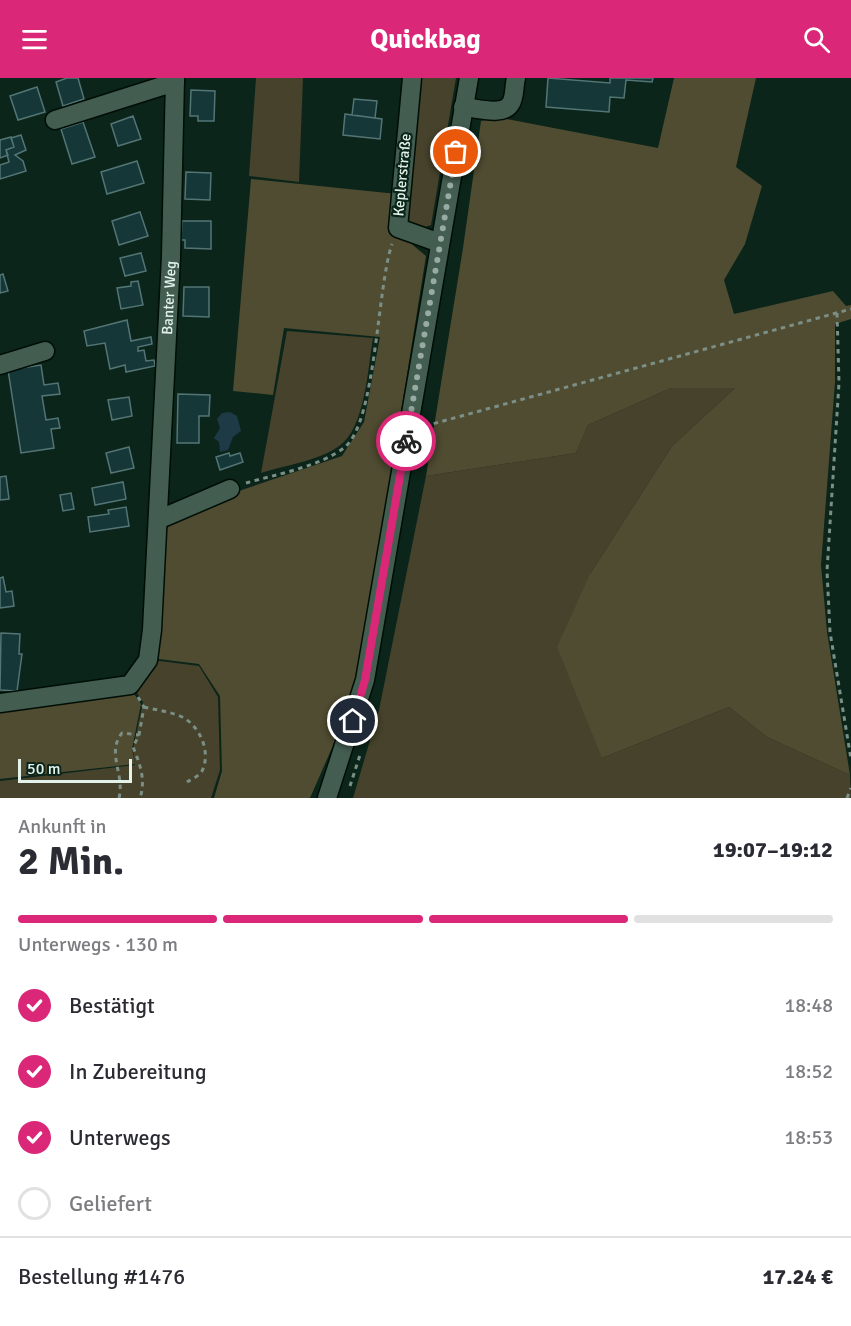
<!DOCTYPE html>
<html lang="de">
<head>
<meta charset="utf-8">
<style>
  :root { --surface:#fff; --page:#f7f7f7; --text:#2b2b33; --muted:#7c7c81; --line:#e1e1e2; --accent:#db2777 }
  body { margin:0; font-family:Signika,sans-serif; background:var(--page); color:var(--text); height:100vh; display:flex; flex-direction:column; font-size:22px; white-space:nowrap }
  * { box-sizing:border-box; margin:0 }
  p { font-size:20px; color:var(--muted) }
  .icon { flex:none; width:33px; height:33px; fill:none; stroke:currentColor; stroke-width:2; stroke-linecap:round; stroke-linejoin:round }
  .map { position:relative; height:720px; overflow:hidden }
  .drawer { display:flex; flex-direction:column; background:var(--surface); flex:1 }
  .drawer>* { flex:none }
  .scale { position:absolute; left:18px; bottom:15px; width:114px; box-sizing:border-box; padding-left:6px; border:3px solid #e3f3eb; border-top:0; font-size:16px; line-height:21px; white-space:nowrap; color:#e3f3eb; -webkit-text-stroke:4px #0b251a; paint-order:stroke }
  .pin { position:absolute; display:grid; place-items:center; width:51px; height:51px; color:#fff; margin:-26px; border:3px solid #fff; border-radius:50%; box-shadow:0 2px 6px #0007 }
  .courier { position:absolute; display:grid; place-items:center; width:60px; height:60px; margin:-30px; border:4px solid #db2777; border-radius:50%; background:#fff; color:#222; box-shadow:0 2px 8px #0007 }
  .head em { font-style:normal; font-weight:800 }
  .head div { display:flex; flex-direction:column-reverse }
  .head { display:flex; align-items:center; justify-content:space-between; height:102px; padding:0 18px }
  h1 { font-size:39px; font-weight:800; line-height:45px }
  .bar { display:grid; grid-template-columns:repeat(4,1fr); gap:9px 6px; align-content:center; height:72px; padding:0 18px }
  .bar i { height:8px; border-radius:4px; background:var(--line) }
  .bar .active { background:var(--accent) }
  .bar p { grid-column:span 4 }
  .line { display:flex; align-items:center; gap:15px; padding:0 18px; border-top:2px solid var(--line) }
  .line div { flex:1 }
  ol { padding:0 18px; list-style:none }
  li { display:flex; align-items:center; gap:18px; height:66px }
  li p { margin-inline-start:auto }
  li .icon { padding:6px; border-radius:50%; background:var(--accent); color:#fff; stroke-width:4 }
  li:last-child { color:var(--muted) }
  li i { width:33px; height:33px; border:3px solid var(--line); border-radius:50% }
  header { display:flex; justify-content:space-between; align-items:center; height:78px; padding:0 18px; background:var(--accent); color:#fff; font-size:27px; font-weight:800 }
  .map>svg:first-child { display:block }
  .green { fill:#46422b }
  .forest { fill:#504c32 }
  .water { fill:#1e3a46 }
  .building { fill:#163737; stroke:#537575; stroke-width:1.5 }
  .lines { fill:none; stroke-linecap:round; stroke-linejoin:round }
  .minor-casing { stroke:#000e06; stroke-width:21 }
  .path { stroke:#7b8f86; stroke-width:3; stroke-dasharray:4.5 4.5; stroke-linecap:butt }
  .minor { stroke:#435e51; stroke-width:18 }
  .done { stroke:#97aba2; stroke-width:6; stroke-dasharray:0 10.8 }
  .route { stroke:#db2777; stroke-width:8 }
  .labels { text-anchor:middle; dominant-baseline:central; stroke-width:4.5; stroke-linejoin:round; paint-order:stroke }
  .street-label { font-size:15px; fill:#e3f3eb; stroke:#0b251a }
</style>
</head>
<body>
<header><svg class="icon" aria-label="menu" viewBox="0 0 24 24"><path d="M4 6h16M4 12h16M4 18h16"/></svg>Quickbag<svg class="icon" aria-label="search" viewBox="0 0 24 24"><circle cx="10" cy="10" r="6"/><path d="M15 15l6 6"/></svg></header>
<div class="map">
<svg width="851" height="720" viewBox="0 0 851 720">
  <rect width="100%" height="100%" fill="#0b251a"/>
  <path class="green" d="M 256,0 L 303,0 L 299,104 L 249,98 Z
    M 406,0 L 456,0 L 431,147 L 419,151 L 408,145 Z
    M 287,253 L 373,260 C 368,289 365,351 339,368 C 318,383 286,387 261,395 Z
    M 671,310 L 735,310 L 672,368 L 590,496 L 602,680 L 729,629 L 767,659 L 850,697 L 851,720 L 353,720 L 379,632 L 426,398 L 576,375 L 588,347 Z
    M 152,582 L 199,588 L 218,619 L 220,692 L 211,720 L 0,720 L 0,703 L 135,687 L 133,671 L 143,624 L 133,609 Z"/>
  <path class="forest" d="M 674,0 L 756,0 L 736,89 L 762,108 L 745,166 L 724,202 L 734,236 L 833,213 L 846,228 L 851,227 L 851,241 L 835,246 L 835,304 L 821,487 L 827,554 L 850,697 L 767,659 L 729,629 L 602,680 L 557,569 L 590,496 L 672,368 L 735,310 L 671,310 L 588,347 L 576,375 L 426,398 L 463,170 L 481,43 L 496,39 L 658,70 Z
    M 251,101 L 397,116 L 392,157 L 408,163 L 426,178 L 356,615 L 310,720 L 214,720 L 222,693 L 220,618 L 199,586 L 151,580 L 168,443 L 230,416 L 342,378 L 364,344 L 380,259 L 284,250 L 273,317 L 233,313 Z
    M 130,610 L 141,626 L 132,671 L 135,686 L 0,701 L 0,628 Z"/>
  <path class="water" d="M 230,334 L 237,338 L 241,353 L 233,359 L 228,372 L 220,374 L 219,364 L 214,360 L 220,350 L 217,341 L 222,335 Z"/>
  <path class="building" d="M 67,0 L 78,0 L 84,21 L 63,28 L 56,4 Z
    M 548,0 L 610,5 L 610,0 L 653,0 L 652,4 L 626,2 L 624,20 L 610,19 L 609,34 L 546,29 Z
    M 37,9 L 45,34 L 18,42 L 10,18 Z
    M 191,12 L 215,13 L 214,43 L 198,43 L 198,38 L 190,38 Z
    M 354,21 L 377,23 L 375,40 L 352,37 Z
    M 345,36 L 382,41 L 380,61 L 343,57 Z
    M 133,38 L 141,61 L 118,68 L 111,46 Z
    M 83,44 L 95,79 L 72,86 L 61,51 Z
    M 21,57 L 26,72 L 15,77 L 23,83 L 26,93 L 0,101 L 0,87 L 9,84 L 6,72 L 14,69 L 11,60 Z
    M 11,59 L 14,69 L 6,72 L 8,77 L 0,80 L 0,62 Z
    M 137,83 L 144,105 L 107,116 L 101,94 Z
    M 186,94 L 211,95 L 210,122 L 185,121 Z
    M 140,134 L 148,158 L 119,167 L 112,143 Z
    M 182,143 L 211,143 L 211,171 L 185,170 L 185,162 L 181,162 Z
    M 141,175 L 146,193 L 125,198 L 120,180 Z
    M 3,196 L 8,213 L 0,215 L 0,197 Z
    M 138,203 L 143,227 L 121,231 L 117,210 L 131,208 L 131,204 Z
    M 184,209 L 209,209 L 209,239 L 183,238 Z
    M 127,242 L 131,263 L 151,259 L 152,266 L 138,269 L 138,273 L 144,272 L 146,283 L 154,282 L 155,288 L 126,294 L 125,287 L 110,291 L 105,265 L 87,268 L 84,253 Z
    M 41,287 L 44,307 L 58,305 L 60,316 L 42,318 L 46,342 L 58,340 L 60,350 L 51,351 L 54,370 L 21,375 L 8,292 Z
    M 178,316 L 210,317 L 209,338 L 199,338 L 199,365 L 177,365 Z
    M 129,319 L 132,338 L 112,342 L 108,322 Z
    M 129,369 L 134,390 L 111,395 L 106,375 Z
    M 229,375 L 230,378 L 240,375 L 243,384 L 220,392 L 216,379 Z
    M 6,398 L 9,421 L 0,422 L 0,399 Z
    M 123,404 L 126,421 L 95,427 L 92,410 Z
    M 71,415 L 74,431 L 63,433 L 60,417 Z
    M 126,429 L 129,448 L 90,454 L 88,439 L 109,436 L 108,432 Z
    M 3,499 L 6,514 L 12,513 L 14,528 L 0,530 L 0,500 Z
    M 1,555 L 20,556 L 19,576 L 22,576 L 17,613 L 0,612 Z"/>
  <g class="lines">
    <g class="minor-casing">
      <g id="minor">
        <path d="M 412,0 L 398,150 L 440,165"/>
        <path d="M 463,29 C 476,30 504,39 511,25 C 515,19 514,7 516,0"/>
        <path d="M 55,42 L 175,4"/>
        <path d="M 0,287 L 45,273"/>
        <path d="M 160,441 L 230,411"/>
        <path id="s1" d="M 0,625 L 130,607 L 148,582 L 152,552 L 171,179 L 175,0"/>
        <path d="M 327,720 L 365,602 L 469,0"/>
      </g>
    </g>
    <path class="path" d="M 837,235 L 839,305 L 827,493 L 830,554 L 851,681
      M 425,348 L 851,231
      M 246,405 C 274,397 322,388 345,369 C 376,343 377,210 392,166
      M 138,619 L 144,629 L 139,657 L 133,669 C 140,686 146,702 140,720
      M 144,629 C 156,632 173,634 184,640 C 201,650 211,675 202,693 C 199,698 192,701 187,704
      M 350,708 L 360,677
      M 119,720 C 125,696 106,675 122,655 L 139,657
      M 847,720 L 851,710"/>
    <use href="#minor" class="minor"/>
  </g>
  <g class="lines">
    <path class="done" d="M 406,363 L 456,74"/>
    <path class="route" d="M 353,643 L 365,602 L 406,363"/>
  </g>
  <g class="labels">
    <g class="street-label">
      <text transform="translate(402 97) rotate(-85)">Keplerstraße</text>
      <text stroke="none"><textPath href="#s1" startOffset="525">Banter Weg</textPath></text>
    </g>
  </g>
</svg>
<div class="scale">50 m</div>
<div class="pin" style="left:456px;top:74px;background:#ea580c"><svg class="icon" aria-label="bag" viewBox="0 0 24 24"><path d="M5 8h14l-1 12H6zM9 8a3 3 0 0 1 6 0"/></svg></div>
<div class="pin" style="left:353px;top:643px;background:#1f2937"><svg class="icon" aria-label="home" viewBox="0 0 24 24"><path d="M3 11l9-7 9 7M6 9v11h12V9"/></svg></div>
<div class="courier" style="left:406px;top:363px"><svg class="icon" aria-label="bike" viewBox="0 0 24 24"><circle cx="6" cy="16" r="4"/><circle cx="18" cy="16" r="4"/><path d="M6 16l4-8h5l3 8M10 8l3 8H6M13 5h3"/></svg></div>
</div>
<section class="drawer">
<div class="head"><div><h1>2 Min.</h1><p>Ankunft in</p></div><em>19:07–19:12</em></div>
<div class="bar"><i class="active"></i><i class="active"></i><i class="active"></i><i></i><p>Unterwegs · 130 m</p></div>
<ol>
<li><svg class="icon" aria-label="check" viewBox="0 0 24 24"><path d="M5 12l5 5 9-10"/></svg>Bestätigt<p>18:48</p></li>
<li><svg class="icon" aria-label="check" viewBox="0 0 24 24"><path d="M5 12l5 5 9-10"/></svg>In Zubereitung<p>18:52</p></li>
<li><svg class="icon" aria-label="check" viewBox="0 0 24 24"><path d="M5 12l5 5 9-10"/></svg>Unterwegs<p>18:53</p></li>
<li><i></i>Geliefert</li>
</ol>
<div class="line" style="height:78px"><div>Bestellung #1476</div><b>17.24 €</b></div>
</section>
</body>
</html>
